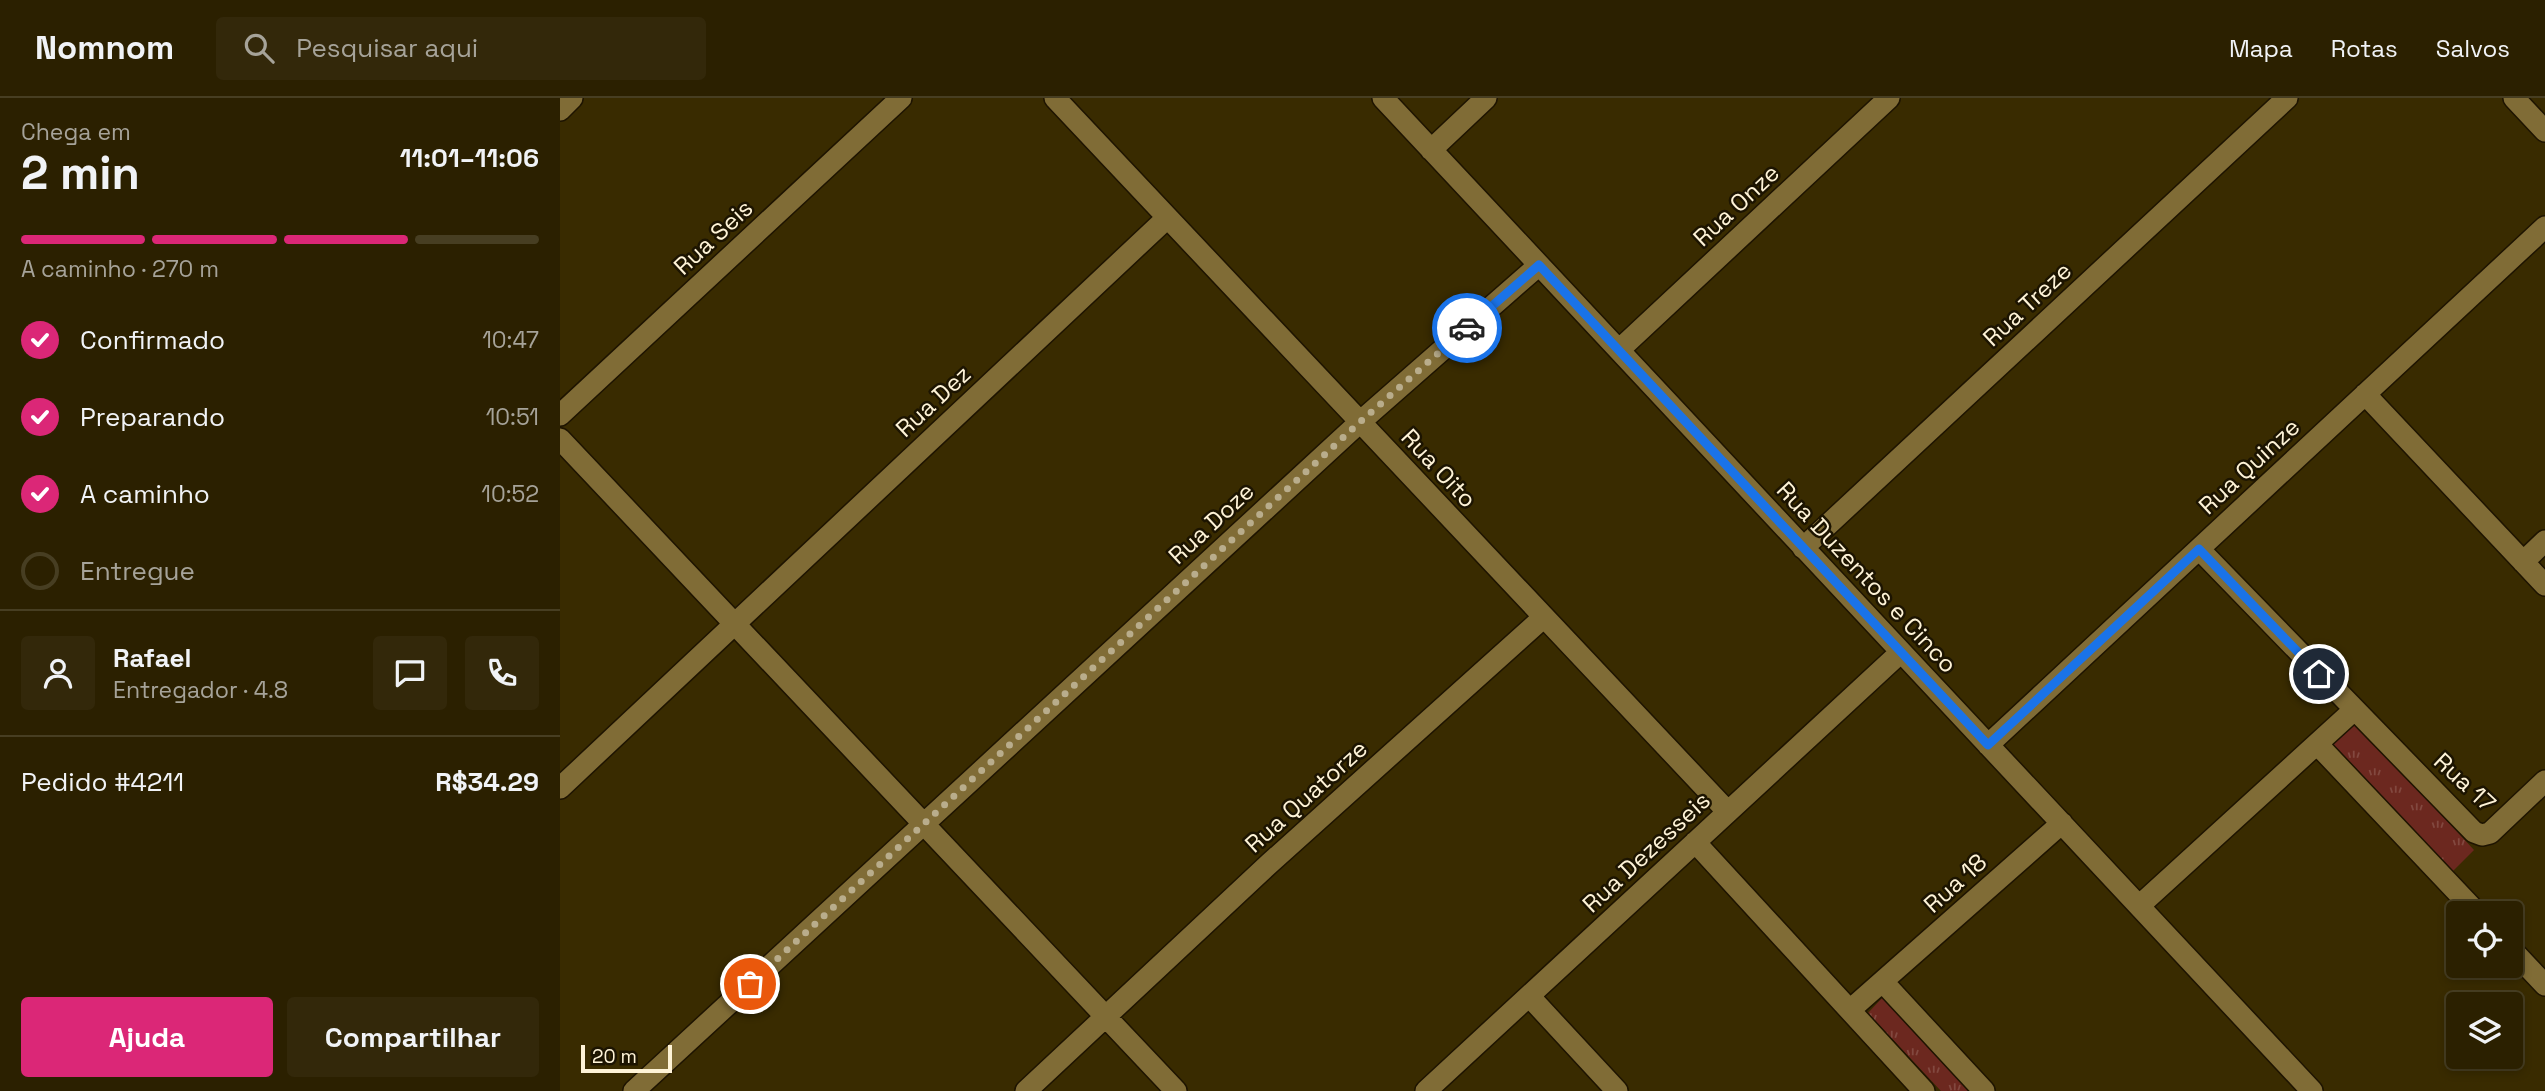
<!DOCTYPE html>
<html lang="pt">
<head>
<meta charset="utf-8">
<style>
  :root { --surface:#2b2000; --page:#33280a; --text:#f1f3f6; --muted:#a6a399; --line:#473e22; --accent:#db2777 }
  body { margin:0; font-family:"Space Grotesk",sans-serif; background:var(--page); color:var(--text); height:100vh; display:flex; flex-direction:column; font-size:26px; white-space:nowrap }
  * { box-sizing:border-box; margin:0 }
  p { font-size:23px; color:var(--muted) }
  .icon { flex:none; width:38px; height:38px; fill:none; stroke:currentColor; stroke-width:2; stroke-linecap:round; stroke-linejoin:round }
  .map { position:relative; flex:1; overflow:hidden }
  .drawer { display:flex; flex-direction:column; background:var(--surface); width:560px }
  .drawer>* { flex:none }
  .tools { position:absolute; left:1886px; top:803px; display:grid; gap:14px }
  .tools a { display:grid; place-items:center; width:77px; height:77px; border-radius:7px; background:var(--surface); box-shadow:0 4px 10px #0003,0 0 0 2px var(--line); font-size:35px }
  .scale { position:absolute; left:21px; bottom:18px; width:91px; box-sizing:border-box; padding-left:7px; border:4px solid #fef3d7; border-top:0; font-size:19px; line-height:24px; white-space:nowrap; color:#fef3d7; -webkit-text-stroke:5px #1c1401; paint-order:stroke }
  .pin { position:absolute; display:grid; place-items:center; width:60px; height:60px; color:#fff; margin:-30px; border:4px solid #fff; border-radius:50%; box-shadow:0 2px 7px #0007 }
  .courier { position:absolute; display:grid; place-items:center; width:70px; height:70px; margin:-35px; border:5px solid #1a73e8; border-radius:50%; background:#fff; color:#222; box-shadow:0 2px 9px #0007 }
  .overview em { font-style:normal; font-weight:700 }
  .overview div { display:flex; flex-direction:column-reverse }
  .overview { display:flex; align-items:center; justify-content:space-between; height:119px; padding:0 21px }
  h1 { font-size:46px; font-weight:700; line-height:52px }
  .bar { display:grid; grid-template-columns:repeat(4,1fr); gap:10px 7px; align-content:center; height:84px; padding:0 21px }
  .bar i { height:9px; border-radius:5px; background:var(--line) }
  .bar .selected { background:var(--accent) }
  .bar p { grid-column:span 4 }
  .line { display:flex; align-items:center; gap:18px; padding:0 21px; border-top:2px solid var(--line) }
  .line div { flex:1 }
  .round { display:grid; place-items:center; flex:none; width:74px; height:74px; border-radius:7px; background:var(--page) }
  ol { padding:0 21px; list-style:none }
  li { display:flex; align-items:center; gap:21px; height:77px }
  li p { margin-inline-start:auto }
  li .icon { padding:7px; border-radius:50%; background:var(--accent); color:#fff; stroke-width:4 }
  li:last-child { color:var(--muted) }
  li i { width:38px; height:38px; border:4px solid var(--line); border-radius:50% }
  .action { display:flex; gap:14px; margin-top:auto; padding:14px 21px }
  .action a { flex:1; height:80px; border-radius:7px; background:var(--accent); color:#fff; font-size:28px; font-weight:700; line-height:80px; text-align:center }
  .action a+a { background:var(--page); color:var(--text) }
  header { display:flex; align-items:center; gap:42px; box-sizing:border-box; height:98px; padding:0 35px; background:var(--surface); border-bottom:2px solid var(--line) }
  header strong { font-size:33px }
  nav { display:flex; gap:38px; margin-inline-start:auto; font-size:24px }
  .search { width:490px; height:63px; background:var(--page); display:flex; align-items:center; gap:18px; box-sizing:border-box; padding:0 24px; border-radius:7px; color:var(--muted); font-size:26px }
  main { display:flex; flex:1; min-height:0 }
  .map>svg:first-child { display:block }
  .park { fill:url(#park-tufts) }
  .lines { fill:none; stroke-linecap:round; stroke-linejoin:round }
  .minor-casing { stroke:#1e1400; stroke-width:24 }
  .minor { stroke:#806c36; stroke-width:21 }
  .done { stroke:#b9ad8c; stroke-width:7; stroke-dasharray:0 12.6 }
  .route { stroke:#1a73e8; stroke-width:9 }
  .labels { text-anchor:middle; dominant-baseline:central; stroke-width:5; stroke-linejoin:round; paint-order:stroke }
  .street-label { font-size:24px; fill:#fef3d7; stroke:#1c1401 }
</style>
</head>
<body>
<header>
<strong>Nomnom</strong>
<div class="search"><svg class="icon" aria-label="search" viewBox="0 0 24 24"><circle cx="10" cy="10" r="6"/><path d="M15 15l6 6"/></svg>Pesquisar aqui</div>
<nav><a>Mapa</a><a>Rotas</a><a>Salvos</a></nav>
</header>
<main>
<section class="drawer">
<div class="overview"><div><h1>2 min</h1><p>Chega em</p></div><em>11:01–11:06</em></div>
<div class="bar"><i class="selected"></i><i class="selected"></i><i class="selected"></i><i></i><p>A caminho · 270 m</p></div>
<ol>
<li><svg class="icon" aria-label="check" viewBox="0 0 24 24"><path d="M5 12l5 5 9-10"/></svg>Confirmado<p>10:47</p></li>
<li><svg class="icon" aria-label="check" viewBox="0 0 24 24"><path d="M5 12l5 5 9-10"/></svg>Preparando<p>10:51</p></li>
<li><svg class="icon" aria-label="check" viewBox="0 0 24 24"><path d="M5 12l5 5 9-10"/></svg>A caminho<p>10:52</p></li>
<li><i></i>Entregue</li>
</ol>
<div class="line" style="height:126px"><a class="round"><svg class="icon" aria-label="person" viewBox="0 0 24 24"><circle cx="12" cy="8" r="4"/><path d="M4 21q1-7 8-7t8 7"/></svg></a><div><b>Rafael</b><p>Entregador · 4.8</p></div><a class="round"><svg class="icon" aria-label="chat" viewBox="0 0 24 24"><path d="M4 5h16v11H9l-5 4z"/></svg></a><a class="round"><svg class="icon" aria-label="phone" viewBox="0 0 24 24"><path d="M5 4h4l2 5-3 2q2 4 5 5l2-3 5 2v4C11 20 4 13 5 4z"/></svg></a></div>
<div class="line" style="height:91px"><div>Pedido #4211</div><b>R$34.29</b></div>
<div class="action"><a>Ajuda</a><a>Compartilhar</a></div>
</section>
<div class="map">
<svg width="1985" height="993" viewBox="0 0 1985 993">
  <defs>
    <pattern id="park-tufts" width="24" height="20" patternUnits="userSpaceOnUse" patternTransform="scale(1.75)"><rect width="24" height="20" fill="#6c281f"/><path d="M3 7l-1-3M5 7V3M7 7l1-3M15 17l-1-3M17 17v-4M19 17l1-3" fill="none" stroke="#82483f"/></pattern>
  </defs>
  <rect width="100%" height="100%" fill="#392b00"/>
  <path class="park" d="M 1794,623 L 1914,752 L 1893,773 L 1771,645 Z
    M 1324,898 L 1411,993 L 1381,993 L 1308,915 Z"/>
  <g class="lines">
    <g class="minor-casing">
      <path id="minor" d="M 495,0 L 1168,714
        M 823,0 L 1752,993
        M 1954,0 L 1985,33
        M 0,12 L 12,0
        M 871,52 L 926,0
        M 1059,252 L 1329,0
        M 1805,296 L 1985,487
        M 0,317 L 341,0
        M 0,341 L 616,993
        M 1243,450 L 1727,0
        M 1639,451 L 1914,734 L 1922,737 L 1930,735 L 1985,683
        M 1963,464 L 1985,443
        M 1428,647 L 1985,129
        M 1758,647 L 1918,816
        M 0,690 L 607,120
        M 1135,744 L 1364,993
        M 1579,808 L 1794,612
        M 1951,851 L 1985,887
        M 1323,884 L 1424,993
        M 969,898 L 1057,993
        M 1290,912 L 1502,725
        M 74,993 L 800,324 L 979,167
        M 466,993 L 710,765 L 984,519
        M 866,993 L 1341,554"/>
    </g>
    <use href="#minor" class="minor"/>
  </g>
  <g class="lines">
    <path class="done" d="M 190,886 L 800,324 L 907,230"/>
    <path class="route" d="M 907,230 L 979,167 L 1428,647 L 1639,451 L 1759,576"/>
  </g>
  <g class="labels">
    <g class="street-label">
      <text transform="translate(1176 107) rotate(-43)">Rua Onze</text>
      <text transform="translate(153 139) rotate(-43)">Rua Seis</text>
      <text transform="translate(1467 206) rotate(-43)">Rua Treze</text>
      <text transform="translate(373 303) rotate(-43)">Rua Dez</text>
      <text transform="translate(1689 368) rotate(-43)">Rua Quinze</text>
      <text transform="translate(879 370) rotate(47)">Rua Oito</text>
      <text transform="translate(651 425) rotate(-43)">Rua Doze</text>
      <text transform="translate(1307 479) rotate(47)">Rua Duzentos e Cinco</text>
      <text transform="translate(1905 684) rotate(43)">Rua 17</text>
      <text transform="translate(746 698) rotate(-42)">Rua Quatorze</text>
      <text transform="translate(1086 754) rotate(-43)">Rua Dezesseis</text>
      <text transform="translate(1395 785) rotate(-42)">Rua 18</text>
    </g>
  </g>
</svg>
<div class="tools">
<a><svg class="icon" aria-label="locate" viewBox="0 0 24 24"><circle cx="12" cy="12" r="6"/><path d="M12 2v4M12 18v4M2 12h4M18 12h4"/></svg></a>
<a><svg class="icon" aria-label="layers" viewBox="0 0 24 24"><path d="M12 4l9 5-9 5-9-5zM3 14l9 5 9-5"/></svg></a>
</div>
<div class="scale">20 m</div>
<div class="pin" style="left:190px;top:886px;background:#ea580c"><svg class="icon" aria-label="bag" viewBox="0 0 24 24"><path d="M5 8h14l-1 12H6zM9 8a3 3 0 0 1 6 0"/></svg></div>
<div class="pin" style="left:1759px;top:576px;background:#1f2937"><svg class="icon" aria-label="home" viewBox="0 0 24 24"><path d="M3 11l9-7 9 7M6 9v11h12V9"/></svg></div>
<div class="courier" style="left:907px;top:230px"><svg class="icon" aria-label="car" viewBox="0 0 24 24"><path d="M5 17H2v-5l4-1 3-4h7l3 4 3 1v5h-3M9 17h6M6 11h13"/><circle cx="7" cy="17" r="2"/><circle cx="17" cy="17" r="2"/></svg></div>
</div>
</main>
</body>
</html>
